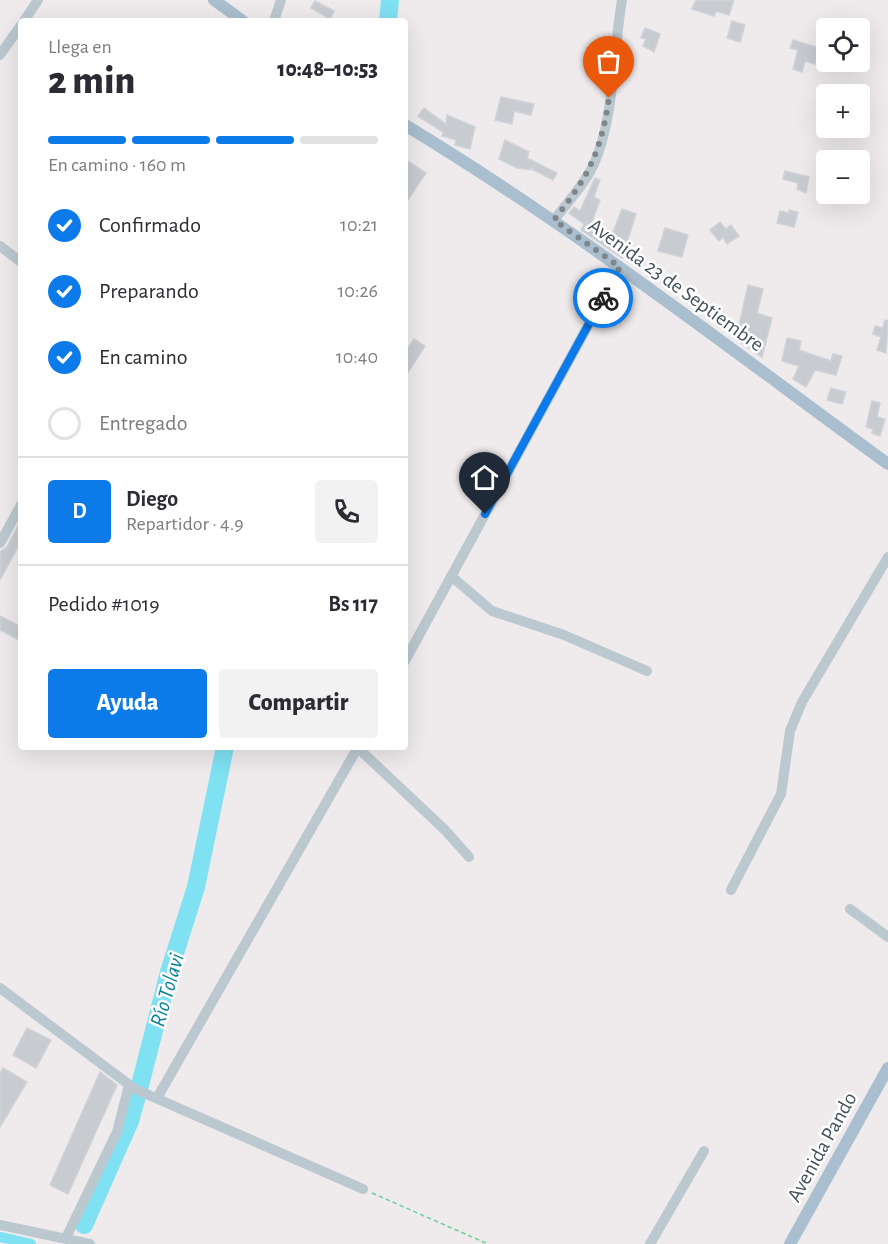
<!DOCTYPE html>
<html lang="es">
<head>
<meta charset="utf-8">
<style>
  :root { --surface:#fff; --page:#f2f2f3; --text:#2b2b33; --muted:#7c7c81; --line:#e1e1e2; --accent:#0c7be9 }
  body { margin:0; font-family:"Alegreya Sans",sans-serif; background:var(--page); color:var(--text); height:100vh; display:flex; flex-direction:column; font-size:22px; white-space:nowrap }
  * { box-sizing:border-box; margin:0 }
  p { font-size:20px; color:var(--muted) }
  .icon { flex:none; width:33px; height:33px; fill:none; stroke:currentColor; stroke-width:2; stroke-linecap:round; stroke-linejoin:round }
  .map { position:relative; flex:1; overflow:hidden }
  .side { position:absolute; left:18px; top:18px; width:390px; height:732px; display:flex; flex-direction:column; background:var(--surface); border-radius:6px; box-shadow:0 6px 24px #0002 }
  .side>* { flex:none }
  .buttons { position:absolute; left:816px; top:18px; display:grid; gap:12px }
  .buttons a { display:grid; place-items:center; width:54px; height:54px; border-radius:6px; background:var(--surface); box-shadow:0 6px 24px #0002; font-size:30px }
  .pin { position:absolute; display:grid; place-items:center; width:51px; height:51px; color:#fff; margin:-62px -26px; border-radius:50% 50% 50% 0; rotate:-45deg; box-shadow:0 0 6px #0007 }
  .pin .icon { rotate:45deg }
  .courier { position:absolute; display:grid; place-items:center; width:60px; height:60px; margin:-30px; border:4px solid #0c7be9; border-radius:50%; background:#fff; color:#222; box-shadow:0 2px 8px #0007 }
  .head em { font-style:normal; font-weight:800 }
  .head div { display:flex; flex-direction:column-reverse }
  .head { display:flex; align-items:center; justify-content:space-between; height:102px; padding:0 30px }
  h1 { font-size:39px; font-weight:800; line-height:45px }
  .bar { display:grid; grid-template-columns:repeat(4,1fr); gap:9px 6px; align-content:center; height:72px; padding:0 30px }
  .bar i { height:8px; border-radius:4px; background:var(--line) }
  .bar .selected { background:var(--accent) }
  .bar p { grid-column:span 4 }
  .line { display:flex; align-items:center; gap:15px; padding:0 30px; border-top:2px solid var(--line) }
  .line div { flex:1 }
  .round { display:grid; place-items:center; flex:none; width:63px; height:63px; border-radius:6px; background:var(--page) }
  ol { padding:0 30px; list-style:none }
  li { display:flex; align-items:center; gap:18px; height:66px }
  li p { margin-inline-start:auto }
  li .icon { padding:6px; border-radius:50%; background:var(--accent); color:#fff; stroke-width:4 }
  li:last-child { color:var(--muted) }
  li i { width:33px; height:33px; border:3px solid var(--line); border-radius:50% }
  .primary-button { display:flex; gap:12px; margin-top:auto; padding:12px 30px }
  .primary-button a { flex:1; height:69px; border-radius:6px; background:var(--accent); color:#fff; font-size:24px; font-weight:800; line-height:69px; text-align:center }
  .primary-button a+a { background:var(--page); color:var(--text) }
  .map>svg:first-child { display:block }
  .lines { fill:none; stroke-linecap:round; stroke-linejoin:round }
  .canal { stroke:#7fe1f2; stroke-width:10 }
  .river { stroke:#7fe1f2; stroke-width:18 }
  .building { fill:#c8ccd1; stroke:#cfd2d8; stroke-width:1.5 }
  .path { stroke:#6bd198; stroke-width:1.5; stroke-dasharray:4.5 3; stroke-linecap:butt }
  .minor { stroke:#bbc8d0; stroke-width:10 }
  .major { stroke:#a9bece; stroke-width:12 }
  .done { stroke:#7f878d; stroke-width:6; stroke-dasharray:0 10.8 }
  .route { stroke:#0c7be9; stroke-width:8 }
  .labels { text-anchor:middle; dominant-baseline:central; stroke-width:5; stroke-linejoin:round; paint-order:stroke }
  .street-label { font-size:21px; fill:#43515a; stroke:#fff }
  .water-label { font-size:22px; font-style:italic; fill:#048296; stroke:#fff }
</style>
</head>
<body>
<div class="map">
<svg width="888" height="1244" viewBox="0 0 888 1244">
  <rect width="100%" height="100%" fill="#efebec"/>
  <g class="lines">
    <path class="canal" d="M 0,1237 L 31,1244"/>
    <path class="river" d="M 388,21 L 390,0
      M 84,1225 L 130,1121 L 139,1089 L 169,972 L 196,887 L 225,747"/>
  </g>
  <path class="building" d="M 696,0 L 734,0 L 729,15 L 716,11 L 714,16 L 692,9 Z
    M 315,1 L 334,11 L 330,19 L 311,8 Z
    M 732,21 L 745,25 L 740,42 L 727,38 Z
    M 645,28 L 660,34 L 654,52 L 643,46 L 646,39 L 641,38 Z
    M 793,40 L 826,50 L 826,62 L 839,62 L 836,70 L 805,61 L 802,72 L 793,69 L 798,50 L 790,48 Z
    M 501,97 L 534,104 L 531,115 L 514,111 L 512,124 L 495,120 Z
    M 424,108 L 446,124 L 447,115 L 475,127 L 470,149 L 455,145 L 456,140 L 442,136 L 443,132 L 418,116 Z
    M 505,140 L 529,152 L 527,158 L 557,173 L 553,180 L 530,168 L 530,170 L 517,168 L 499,159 Z
    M 408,161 L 426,173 L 405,204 L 405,165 Z
    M 785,171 L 809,177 L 806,193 L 797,189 L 798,183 L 783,179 Z
    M 595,178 L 600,180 L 594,197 L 600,200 L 590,227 L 606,235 L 609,230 L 613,232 L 622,209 L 636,214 L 622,258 L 581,230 L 584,224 L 569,213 L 574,207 L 580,211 Z
    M 789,210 L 798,212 L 794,227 L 777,223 L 780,211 L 789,213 Z
    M 720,222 L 726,229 L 731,225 L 739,236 L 727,244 L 723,237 L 719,241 L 710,230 Z
    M 665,228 L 688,235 L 682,257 L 658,251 Z
    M 748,285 L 763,289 L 757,313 L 772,318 L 762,357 L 736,339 Z
    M 885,320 L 888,321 L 886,353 L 877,350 L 881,337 L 873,334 L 875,326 L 883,328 Z
    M 787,338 L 801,341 L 799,350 L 831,361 L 833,354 L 842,356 L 836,375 L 815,370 L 806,387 L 793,379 L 799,366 L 782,361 Z
    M 414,339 L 425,346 L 405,377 L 405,352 Z
    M 831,388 L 846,392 L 842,404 L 827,400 Z
    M 872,401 L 880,403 L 877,417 L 885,419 L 880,436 L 872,433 L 873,429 L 866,427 Z
    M 21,520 L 21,541 L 0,580 L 0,552 L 7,547 Z
    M 0,616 L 21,627 L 21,641 L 0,630 Z
    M 27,1028 L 51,1040 L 36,1068 L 13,1055 Z
    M 3,1068 L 27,1082 L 0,1127 L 0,1073 Z
    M 100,1072 L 117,1085 L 68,1194 L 50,1185 Z"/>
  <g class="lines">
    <path class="path" d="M 372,1193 L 488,1244"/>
    <path class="minor" d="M 24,21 L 38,0
      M 274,21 L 281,0
      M 0,55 L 21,25
      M 554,220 C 568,202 584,185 594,164 C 615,116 613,51 622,0
      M 0,246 L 21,262
      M 0,543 L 21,505
      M 451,576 L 492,611 L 564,635 L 647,671
      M 405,661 L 620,267
      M 358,748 L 445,830 L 469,857
      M 731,890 L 781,794 L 790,731 L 802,702 L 888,557
      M 850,909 L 888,937
      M 0,988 L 135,1089 L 363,1189
      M 157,1098 L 358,747
      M 0,1225 L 90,1244
      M 66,1238 L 117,1132 L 129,1085
      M 650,1244 L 704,1151"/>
    <path class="major" d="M 214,0 L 243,21
      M 405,125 C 574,227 729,348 888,464
      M 790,1244 L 888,1068"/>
  </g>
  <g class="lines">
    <path class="done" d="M 603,298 L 620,267 L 554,220 C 588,177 601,153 609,98"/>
    <path class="route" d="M 485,514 L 603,298"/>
  </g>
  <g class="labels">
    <g class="street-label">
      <text transform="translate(676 285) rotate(36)">Avenida 23 de Septiembre</text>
      <text transform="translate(822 1147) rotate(-61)">Avenida Pando</text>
    </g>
    <g class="water-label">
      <text transform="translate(167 990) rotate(-74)">Río Tolavi</text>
    </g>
  </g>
</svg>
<div class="buttons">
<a><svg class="icon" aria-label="locate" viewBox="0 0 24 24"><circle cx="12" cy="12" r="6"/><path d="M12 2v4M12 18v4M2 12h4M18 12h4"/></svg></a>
<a>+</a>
<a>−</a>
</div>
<div class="pin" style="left:609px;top:98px;background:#ea580c"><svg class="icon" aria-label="bag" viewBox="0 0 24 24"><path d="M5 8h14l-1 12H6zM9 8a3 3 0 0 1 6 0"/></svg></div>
<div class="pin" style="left:485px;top:514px;background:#1f2937"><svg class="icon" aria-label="home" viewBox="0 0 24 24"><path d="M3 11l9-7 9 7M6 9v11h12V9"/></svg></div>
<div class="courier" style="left:603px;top:298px"><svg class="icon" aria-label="bike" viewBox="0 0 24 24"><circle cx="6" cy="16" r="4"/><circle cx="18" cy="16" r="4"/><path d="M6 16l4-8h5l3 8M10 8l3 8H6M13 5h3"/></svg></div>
<section class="side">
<div class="head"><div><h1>2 min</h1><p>Llega en</p></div><em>10:48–10:53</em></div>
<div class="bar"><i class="selected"></i><i class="selected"></i><i class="selected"></i><i></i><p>En camino · 160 m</p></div>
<ol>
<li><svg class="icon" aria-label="check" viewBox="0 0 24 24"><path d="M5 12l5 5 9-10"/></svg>Confirmado<p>10:21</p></li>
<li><svg class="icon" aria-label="check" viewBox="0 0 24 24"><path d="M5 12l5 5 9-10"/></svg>Preparando<p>10:26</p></li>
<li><svg class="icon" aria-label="check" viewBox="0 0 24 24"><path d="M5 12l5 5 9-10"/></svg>En camino<p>10:40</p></li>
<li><i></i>Entregado</li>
</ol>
<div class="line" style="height:108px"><b class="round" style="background:var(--accent);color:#fff">D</b><div><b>Diego</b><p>Repartidor · 4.9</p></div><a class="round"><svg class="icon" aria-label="phone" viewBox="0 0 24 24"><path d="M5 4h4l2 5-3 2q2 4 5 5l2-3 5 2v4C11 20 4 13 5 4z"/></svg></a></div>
<div class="line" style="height:78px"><div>Pedido #1019</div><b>Bs 117</b></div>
<div class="primary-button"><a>Ayuda</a><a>Compartir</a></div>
</section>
</div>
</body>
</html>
